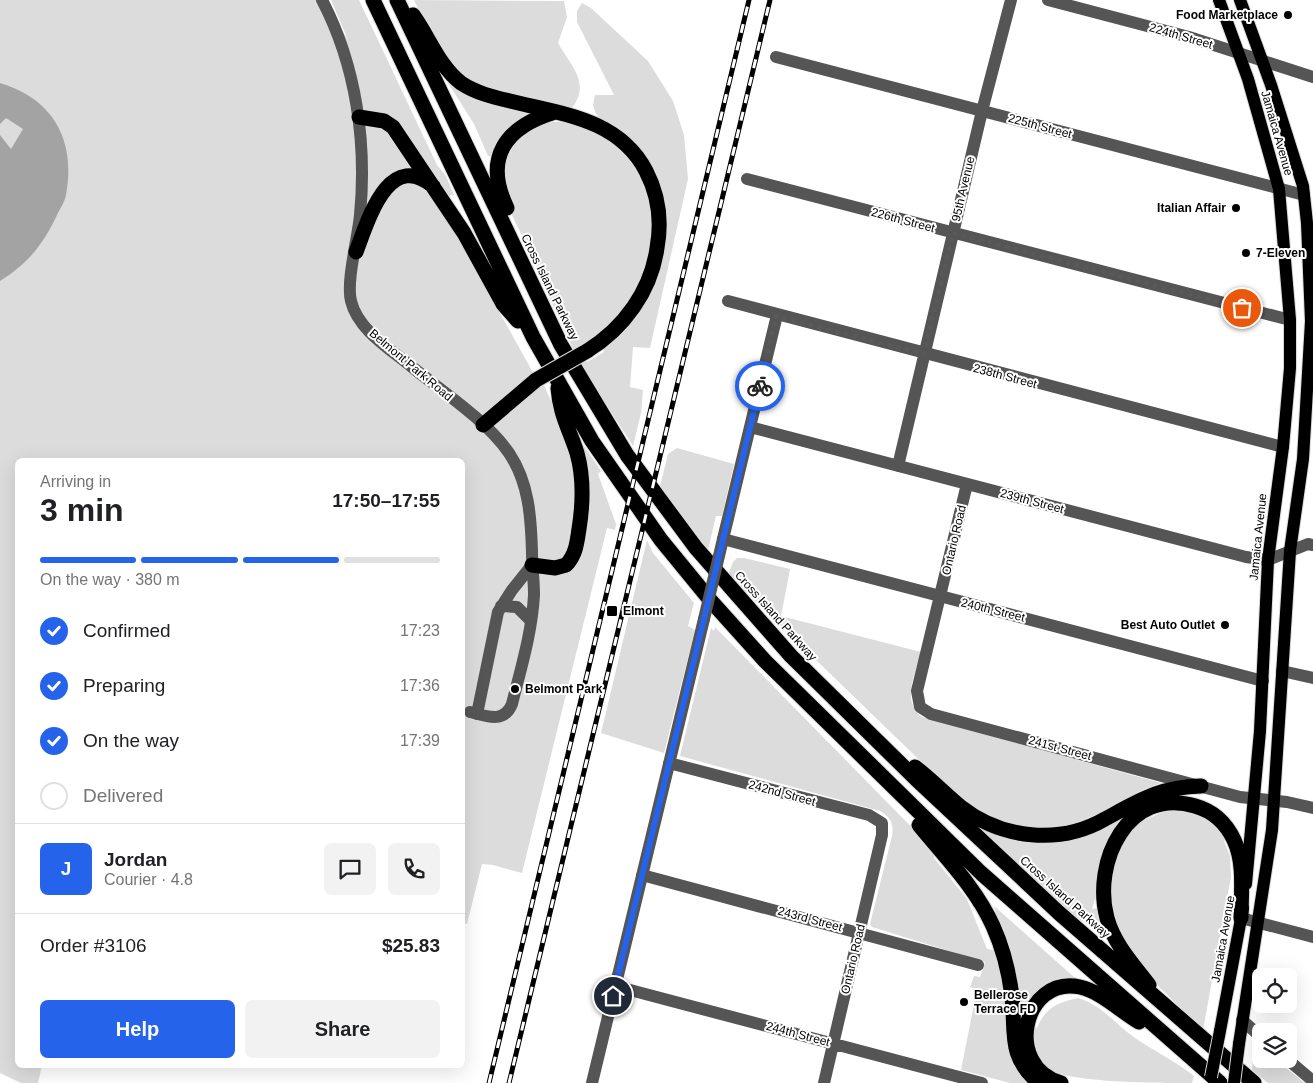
<!DOCTYPE html>
<html lang="en">
<head>
<meta charset="utf-8">
<style>
  :root { --surface:#fff; --page:#f2f2f2; --text:#202124; --muted:#757577; --line:#e0e0e0; --accent:#2563eb }
  body { margin:0; font-family:Helvetica,sans-serif; background:var(--page); color:var(--text); height:100vh; display:flex; flex-direction:column; font-size:19px; white-space:nowrap }
  * { box-sizing:border-box; margin:0 }
  p { font-size:16px; color:var(--muted) }
  .icon { flex:none; width:28px; height:28px; fill:none; stroke:currentColor; stroke-width:2; stroke-linecap:round; stroke-linejoin:round }
  .map { position:relative; flex:1; overflow:hidden }
  .drawer { position:absolute; left:15px; top:458px; width:450px; height:610px; display:flex; flex-direction:column; background:var(--surface); border-radius:8px; box-shadow:0 5px 20px #0002 }
  .drawer>* { flex:none }
  .fabs { position:absolute; left:1252px; top:968px; display:grid; gap:10px }
  .fabs a { display:grid; place-items:center; width:45px; height:45px; border-radius:8px; background:var(--surface); box-shadow:0 5px 20px #0002; font-size:25px }
  .pin { position:absolute; display:grid; place-items:center; width:42px; height:42px; color:#fff; margin:-21px; border:2px solid #fff; border-radius:50%; box-shadow:0 1px 5px #0007 }
  .courier { position:absolute; display:grid; place-items:center; width:50px; height:50px; margin:-25px; border:4px solid #2563eb; border-radius:50%; background:#fff; color:#222; box-shadow:0 1px 6px #0007 }
  .head em { font-style:normal; font-weight:600 }
  .head div { display:flex; flex-direction:column-reverse }
  .head { display:flex; align-items:center; justify-content:space-between; height:85px; padding:0 25px }
  h1 { font-size:32px; font-weight:600; line-height:38px }
  .bar { display:grid; grid-template-columns:repeat(4,1fr); gap:8px 5px; align-content:center; height:60px; padding:0 25px }
  .bar i { height:6px; border-radius:4px; background:var(--line) }
  .bar .selected { background:var(--accent) }
  .bar p { grid-column:span 4 }
  .line { display:flex; align-items:center; gap:12px; padding:0 25px; border-top:1px solid var(--line) }
  .line div { flex:1 }
  .round { display:grid; place-items:center; flex:none; width:52px; height:52px; border-radius:8px; background:var(--page) }
  ol { padding:0 25px; list-style:none }
  li { display:flex; align-items:center; gap:15px; height:55px }
  li p { margin-inline-start:auto }
  li .icon { padding:5px; border-radius:50%; background:var(--accent); color:#fff; stroke-width:4 }
  li:last-child { color:var(--muted) }
  li i { width:28px; height:28px; border:2px solid var(--line); border-radius:50% }
  .button { display:flex; gap:10px; margin-top:auto; padding:10px 25px }
  .button a { flex:1; height:58px; border-radius:8px; background:var(--accent); color:#fff; font-size:20px; font-weight:600; line-height:58px; text-align:center }
  .button a+a { background:var(--page); color:var(--text) }
  .map>svg:first-child { display:block }
  .green { fill:#dcdcdc }
  .water { fill:#a3a3a3 }
  .lines { fill:none; stroke-linecap:round; stroke-linejoin:round }
  .major-casing { stroke:#dbdbdb; stroke-width:14 }
  .highway-casing { stroke:#dbdbdb; stroke-width:17 }
  .minor { stroke:#555; stroke-width:12 }
  .major { stroke:#000; stroke-width:12 }
  .highway { stroke:#000; stroke-width:15 }
  .rail-casing { stroke:#000; stroke-width:5 }
  .rail { stroke:#fff; stroke-width:3; stroke-dasharray:9; stroke-linecap:butt }
  .major-bridge-casing { stroke:#dbdbdb; stroke-width:14; stroke-linecap:butt }
  .highway-bridge-casing { stroke:#dbdbdb; stroke-width:17; stroke-linecap:butt }
  .minor-bridge { stroke:#555; stroke-width:12 }
  .major-bridge { stroke:#000; stroke-width:12 }
  .highway-bridge { stroke:#000; stroke-width:15 }
  .done { stroke:#595959; stroke-width:5; stroke-dasharray:0 9 }
  .route { stroke:#2563eb; stroke-width:6 }
  .poi-dot { fill:#000; stroke:#fff; stroke-width:2 }
  .labels { text-anchor:middle; dominant-baseline:central; stroke-width:4; stroke-linejoin:round; paint-order:stroke }
  .poi-label { font-size:12px; font-weight:bold; fill:#000; stroke:#fff; text-anchor:start }
  .street-label { font-size:12px; fill:#000; stroke:#fff }
</style>
</head>
<body>
<div class="map">
<svg width="1313" height="1083" viewBox="0 0 1313 1083">
  <rect width="100%" height="100%" fill="#fff"/>
  <path class="green" d="M 0,0 L 324,0 L 348,40 L 331,0 L 359,0 L 437,165 L 446,176 L 454,195 L 448,196 L 390,115 L 541,387 L 544,385 L 557,415 L 580,440 L 601,471 L 598,474 L 616,524 L 615,530 L 607,528 L 522,873 L 493,865 L 482,864 L 467,924 L 463,923 L 462,460 L 18,460 L 18,1065 L 42,1065 L 38,1083 L 21,1083 L 0,1073 Z
    M 414,0 L 564,1 L 567,17 L 558,43 C 571,66 591,83 572,108 L 568,109 L 478,87 L 460,75 L 440,53 Z
    M 582,3 L 591,8 L 648,61 L 673,101 L 684,135 L 688,179 L 650,348 L 633,347 L 630,387 L 643,390 L 641,413 L 633,446 C 613,414 591,383 574,350 C 557,317 544,283 529,250 C 522,234 508,211 505,195 C 504,185 501,166 504,157 C 507,147 514,140 522,134 C 570,97 642,150 651,201 C 654,222 651,245 646,264 C 635,301 612,329 580,347 L 587,362 L 604,352 L 603,349 L 635,319 L 654,285 L 666,243 L 663,199 L 596,114 L 593,105 L 595,95 L 614,95 L 577,22 L 577,11 Z
    M 443,75 C 474,103 490,103 530,113 L 515,123 L 502,136 L 492,156 L 488,156 L 474,124 Z
    M 677,448 L 734,464 L 722,516 L 716,516 L 708,550 L 660,486 L 668,454 Z
    M 647,540 L 653,553 L 694,603 L 688,626 L 695,630 L 664,753 L 601,733 Z
    M 737,558 L 744,558 L 790,569 L 781,616 L 921,652 C 915,675 901,701 922,717 L 1161,783 L 1142,790 L 1097,815 L 1056,830 L 1007,827 L 969,808 L 728,575 L 733,562 Z
    M 715,627 L 936,852 L 934,858 L 967,899 L 987,949 L 994,950 L 1000,966 L 1004,989 L 1009,1052 L 1017,1070 L 1032,1083 L 1010,1083 L 961,1070 L 977,989 L 970,987 L 974,976 L 980,977 L 985,962 L 872,927 L 870,924 L 892,836 C 894,823 891,818 880,811 L 680,756 L 711,628 L 714,631 Z
    M 1137,808 L 1114,831 L 1100,863 L 1098,889 L 1092,909 L 1099,908 L 1103,921 L 1096,931 L 1076,917 L 968,817 L 1016,839 Z
    M 1170,809 C 1196,814 1210,816 1227,838 L 1224,841 L 1230,856 L 1231,877 L 1203,1030 L 1143,971 L 1116,934 L 1107,897 L 1114,856 L 1135,824 Z
    M 994,906 L 1083,985 C 1054,985 1042,984 1023,1009 L 1019,1008 L 1012,968 Z
    M 1078,998 C 1103,1006 1114,1023 1135,1038 C 1154,1051 1175,1061 1194,1076 L 1192,1083 C 1157,1083 1072,1083 1046,1069 C 1034,1058 1033,1042 1031,1027 L 1037,1028 C 1046,1007 1057,1003 1078,998 Z
    M 1254,1044 L 1261,1048 L 1261,1059 L 1275,1059 L 1305,1083 L 1268,1083 L 1252,1070 Z"/>
  <path class="water" d="M 0,83 C 54,99 76,141 66,195 C 65,201 61,207 58,213 C 44,243 29,263 0,281 L 0,135 L 11,149 L 23,129 L 6,118 L 0,124 Z"/>
  <g class="lines">
    <g class="major-casing">
      <path id="major" d="M 1219,0 L 1248,79 L 1279,189 L 1290,320 L 1290,368 L 1283,447 L 1268,560 L 1260,731 L 1246,884
        M 1220,1031 L 1243,908
        M 1239,1044 L 1272,830 L 1290,551 L 1303,459 L 1311,321 L 1307,223 L 1303,186 L 1271,85 L 1240,0"/>
    </g>
    <g class="highway-casing">
      <path id="highway" d="M 373,0 L 533,337 L 592,441 L 661,540 L 711,601 L 765,661 L 981,873 L 1220,1083
        M 397,0 L 561,345 L 627,455 L 696,548 L 791,656 L 916,779 L 1059,913 L 1254,1083
        M 413,15 C 429,37 439,66 461,83 C 476,93 493,97 510,101 C 562,114 619,119 646,171 C 659,196 662,221 657,248 C 651,291 624,328 587,351
        M 359,117 L 384,121 L 393,127 L 464,233 L 503,304 L 518,321
        M 507,208 C 483,158 505,127 555,112
        M 356,252 C 368,221 388,149 433,186
        M 483,425 L 536,380
        M 532,565 L 555,568 L 566,565 C 576,555 577,542 579,529 C 583,504 584,478 577,453 C 569,428 560,415 558,388
        M 915,767 C 931,779 945,794 961,807 C 1002,839 1060,845 1105,819 C 1140,800 1160,787 1201,786
        M 919,825 C 945,857 976,888 993,926 C 1003,948 1009,973 1012,996 C 1016,1033 1007,1056 1039,1083
        M 1149,985 C 1133,964 1114,944 1107,918 C 1092,862 1128,786 1195,806 C 1213,811 1226,823 1234,840 C 1245,863 1241,893 1241,918
        M 1061,1083 C 1003,1066 1023,975 1080,987 C 1102,992 1120,1011 1139,1022"/>
    </g>
    <path class="minor" d="M 322,0 C 356,65 367,142 360,215 C 358,237 346,282 351,301 C 358,330 390,349 412,367 C 443,392 486,420 509,453 C 529,483 531,517 532,552 C 532,566 534,580 534,595 C 532,632 521,668 512,704 C 504,724 486,716 470,712
      M 1048,0 L 1189,37 L 1313,77
      M 776,57 L 1304,195
      M 747,179 L 1290,320
      M 728,301 L 1283,447
      M 777,315 L 723,539 L 1263,681
      M 750,427 L 1246,557 L 1268,560 L 1308,544 L 1313,545
      M 898,466 L 982,111 L 1011,0
      M 967,484 L 917,691 L 920,707 L 931,714 L 1240,797 L 1287,802 L 1313,808
      M 501,606 L 517,607 L 531,621
      M 1282,671 L 1313,678
      M 477,714 L 498,612 L 512,590 L 532,565
      M 669,763 L 869,815 L 882,823 L 882,835 L 824,1083
      M 642,875 L 978,965
      M 1241,918 L 1313,937
      M 615,986 L 982,1083
      M 1242,1020 L 1261,1037
      M 1287,1059 L 1313,1081
      M 592,1083 L 704,619"/>
    <use href="#major" class="major"/>
    <use href="#highway" class="highway"/>
    <g class="rail-casing">
      <path id="rail" d="M 489,1083 L 749,0
        M 509,1083 L 770,0"/>
    </g>
    <use href="#rail" class="rail"/>
    <g class="major-bridge-casing">
      <path id="major-bridge" d="M 1211,1077 L 1220,1031
        M 1234,1083 L 1239,1044"/>
    </g>
    <g class="highway-bridge-casing">
      <path id="highway-bridge" d="M 536,380 L 587,351"/>
    </g>
    <path class="minor-bridge" d="M 704,619 L 723,539"/>
    <use href="#major-bridge" class="major-bridge"/>
    <use href="#highway-bridge" class="highway-bridge"/>
  </g>
  <g class="lines">
    <path class="done" d="M 760,386 L 776,316 L 924,354 L 953,233 L 1242,308"/>
    <path class="route" d="M 613,996 L 760,386"/>
  </g>
  <g class="poi-dot">
    <circle cx="1288" cy="15" r="5"/>
    <circle cx="1236" cy="208" r="5"/>
    <circle cx="1246" cy="253" r="5"/>
    <rect x="606" y="605" width="12" height="12" rx="2.5"/>
    <circle cx="1225" cy="625" r="5"/>
    <circle cx="515" cy="689" r="5"/>
    <circle cx="964" cy="1002" r="5"/>
  </g>
  <g class="labels">
    <g class="poi-label">
      <text x="1278" y="15" text-anchor="end">Food Marketplace</text>
      <text x="1226" y="208" text-anchor="end">Italian Affair</text>
      <text x="1256" y="253">7-Eleven</text>
      <text x="623" y="611">Elmont</text>
      <text x="1215" y="625" text-anchor="end">Best Auto Outlet</text>
      <text x="525" y="689">Belmont Park</text>
      <text x="974" y="995">Bellerose<tspan x="974" dy="14">Terrace FD</tspan></text>
    </g>
    <g class="street-label">
      <text transform="translate(1181 36) rotate(16)">224th Street</text>
      <text transform="translate(1040 126) rotate(15)">225th Street</text>
      <text transform="translate(1277 133) rotate(74)">Jamaica Avenue</text>
      <text transform="translate(963 189) rotate(-77)">95th Avenue</text>
      <text transform="translate(903 220) rotate(15)">226th Street</text>
      <text transform="translate(550 287) rotate(64)">Cross Island Parkway</text>
      <text transform="translate(411 365) rotate(40)">Belmont Park Road</text>
      <text transform="translate(1005 376) rotate(15)">238th Street</text>
      <text transform="translate(1032 501) rotate(15)">239th Street</text>
      <text transform="translate(1258 537) rotate(-84)">Jamaica Avenue</text>
      <text transform="translate(954 540) rotate(-77)">Ontario Road</text>
      <text transform="translate(993 610) rotate(14)">240th Street</text>
      <text transform="translate(776 616) rotate(48)">Cross Island Parkway</text>
      <text transform="translate(1060 748) rotate(15)">241st Street</text>
      <text transform="translate(782 793) rotate(15)">242nd Street</text>
      <text transform="translate(1065 897) rotate(42)">Cross Island Parkway</text>
      <text transform="translate(810 919) rotate(15)">243rd Street</text>
      <text transform="translate(1223 939) rotate(-80)">Jamaica Avenue</text>
      <text transform="translate(853 959) rotate(-77)">Ontario Road</text>
      <text transform="translate(798 1034) rotate(15)">244th Street</text>
    </g>
  </g>
</svg>
<div class="fabs">
<a><svg class="icon" aria-label="locate" viewBox="0 0 24 24"><circle cx="12" cy="12" r="6"/><path d="M12 2v4M12 18v4M2 12h4M18 12h4"/></svg></a>
<a><svg class="icon" aria-label="layers" viewBox="0 0 24 24"><path d="M12 4l9 5-9 5-9-5zM3 14l9 5 9-5"/></svg></a>
</div>
<div class="pin" style="left:1242px;top:308px;background:#ea580c"><svg class="icon" aria-label="bag" viewBox="0 0 24 24"><path d="M5 8h14l-1 12H6zM9 8a3 3 0 0 1 6 0"/></svg></div>
<div class="pin" style="left:613px;top:996px;background:#1f2937"><svg class="icon" aria-label="home" viewBox="0 0 24 24"><path d="M3 11l9-7 9 7M6 9v11h12V9"/></svg></div>
<div class="courier" style="left:760px;top:386px"><svg class="icon" aria-label="bike" viewBox="0 0 24 24"><circle cx="6" cy="16" r="4"/><circle cx="18" cy="16" r="4"/><path d="M6 16l4-8h5l3 8M10 8l3 8H6M13 5h3"/></svg></div>
<section class="drawer">
<div class="head"><div><h1>3 min</h1><p>Arriving in</p></div><em>17:50–17:55</em></div>
<div class="bar"><i class="selected"></i><i class="selected"></i><i class="selected"></i><i></i><p>On the way · 380 m</p></div>
<ol>
<li><svg class="icon" aria-label="check" viewBox="0 0 24 24"><path d="M5 12l5 5 9-10"/></svg>Confirmed<p>17:23</p></li>
<li><svg class="icon" aria-label="check" viewBox="0 0 24 24"><path d="M5 12l5 5 9-10"/></svg>Preparing<p>17:36</p></li>
<li><svg class="icon" aria-label="check" viewBox="0 0 24 24"><path d="M5 12l5 5 9-10"/></svg>On the way<p>17:39</p></li>
<li><i></i>Delivered</li>
</ol>
<div class="line" style="height:90px"><b class="round" style="background:var(--accent);color:#fff">J</b><div><b>Jordan</b><p>Courier · 4.8</p></div><a class="round"><svg class="icon" aria-label="chat" viewBox="0 0 24 24"><path d="M4 5h16v11H9l-5 4z"/></svg></a><a class="round"><svg class="icon" aria-label="phone" viewBox="0 0 24 24"><path d="M5 4h4l2 5-3 2q2 4 5 5l2-3 5 2v4C11 20 4 13 5 4z"/></svg></a></div>
<div class="line" style="height:65px"><div>Order #3106</div><b>$25.83</b></div>
<div class="button"><a>Help</a><a>Share</a></div>
</section>
</div>
</body>
</html>
